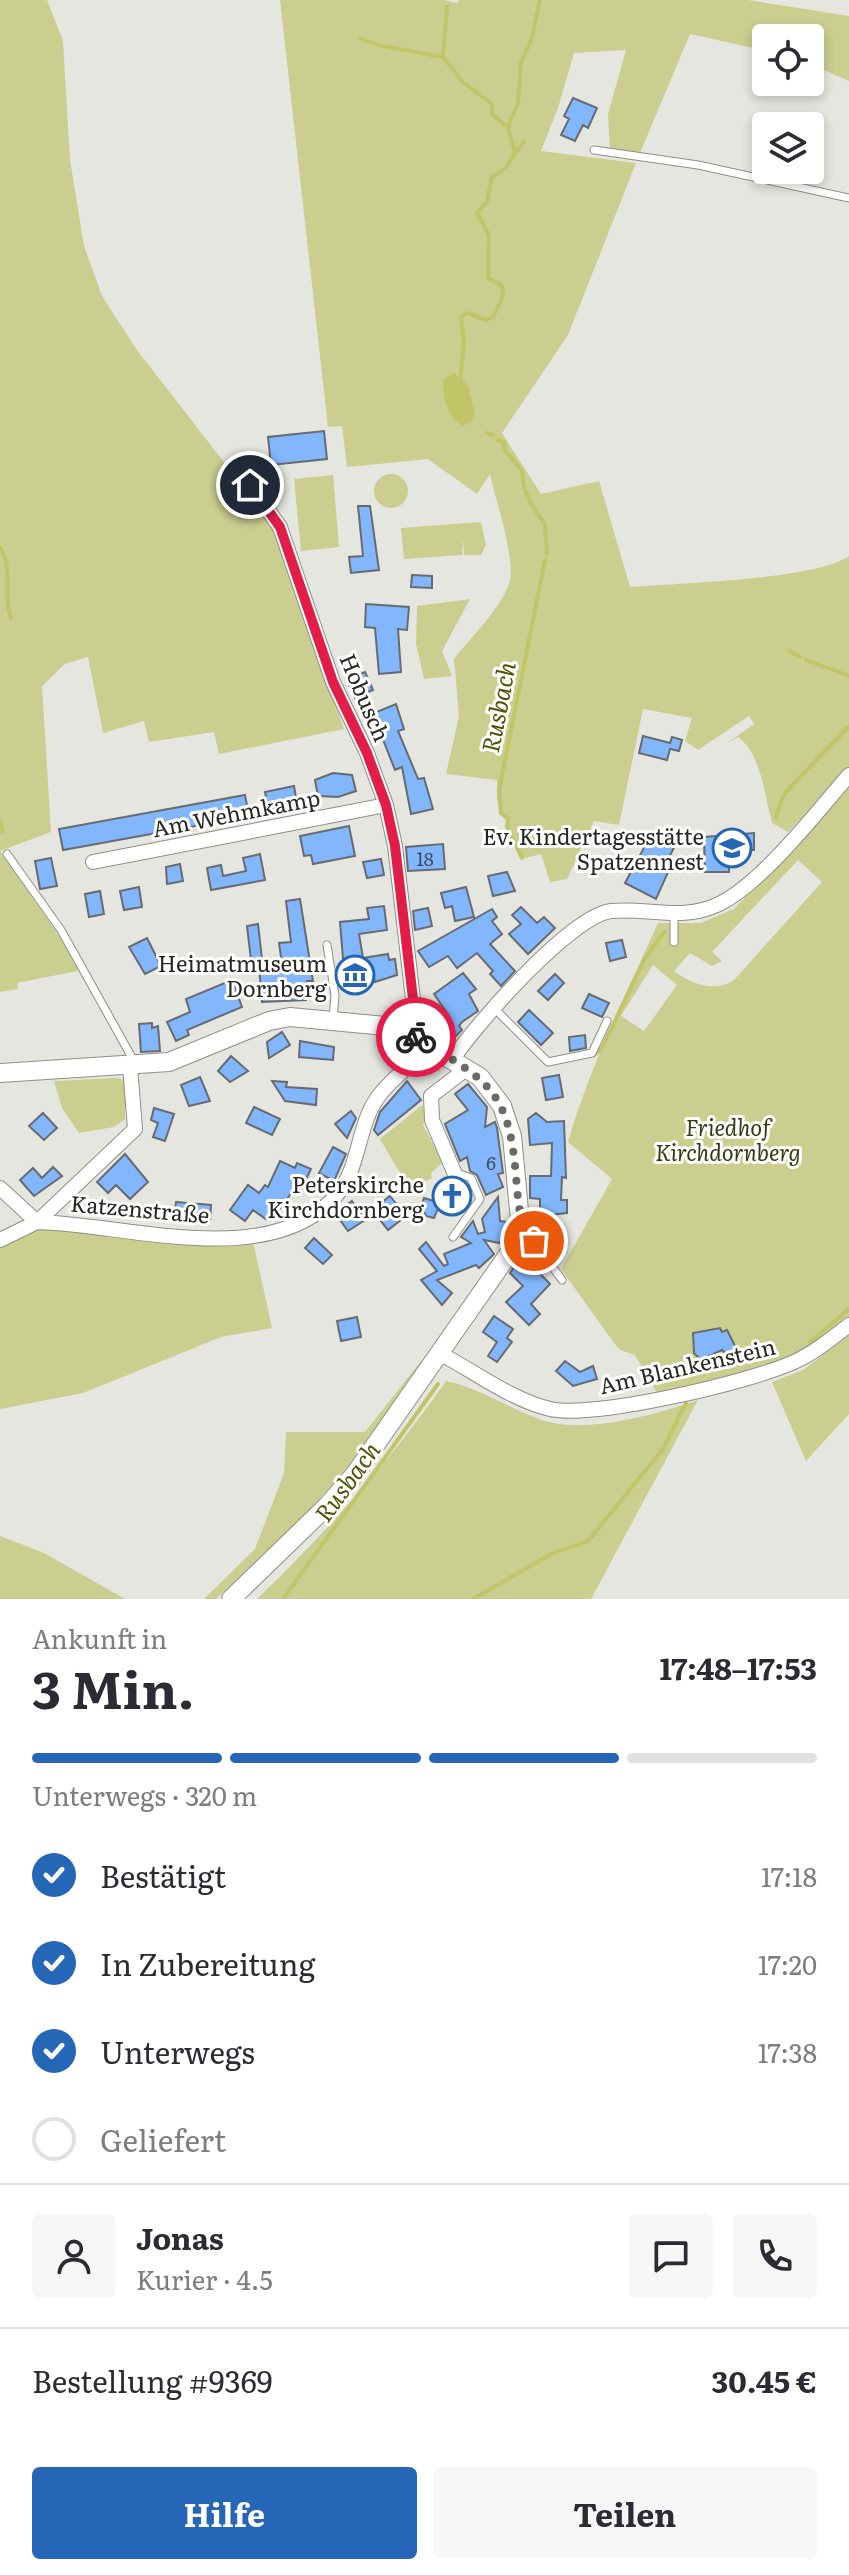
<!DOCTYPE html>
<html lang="de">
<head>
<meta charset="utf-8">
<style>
  :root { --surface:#fff; --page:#f7f7f7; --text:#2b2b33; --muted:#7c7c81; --line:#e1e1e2; --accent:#2566b7 }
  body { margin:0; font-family:Literata,serif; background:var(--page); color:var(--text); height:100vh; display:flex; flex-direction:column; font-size:30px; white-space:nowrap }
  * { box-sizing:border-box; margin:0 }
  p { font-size:26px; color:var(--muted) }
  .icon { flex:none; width:44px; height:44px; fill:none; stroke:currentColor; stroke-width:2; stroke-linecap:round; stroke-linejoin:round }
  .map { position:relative; height:1599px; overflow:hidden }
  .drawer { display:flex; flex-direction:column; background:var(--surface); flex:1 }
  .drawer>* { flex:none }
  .tools { position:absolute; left:752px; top:24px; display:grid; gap:16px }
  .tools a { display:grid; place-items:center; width:72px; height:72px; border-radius:8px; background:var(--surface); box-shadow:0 4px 12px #0003; font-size:40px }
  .pin { position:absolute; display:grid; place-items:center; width:68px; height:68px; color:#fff; margin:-34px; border:4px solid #fff; border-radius:50%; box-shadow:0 2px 8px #0007 }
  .courier { position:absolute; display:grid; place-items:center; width:80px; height:80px; margin:-40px; border:6px solid #e11d48; border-radius:50%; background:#fff; color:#222; box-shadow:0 2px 10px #0007 }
  .head em { font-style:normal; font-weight:700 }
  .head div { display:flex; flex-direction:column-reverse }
  .head { display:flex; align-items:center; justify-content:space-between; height:136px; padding:0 32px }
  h1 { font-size:52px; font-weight:700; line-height:60px }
  .bar { display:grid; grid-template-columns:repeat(4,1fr); gap:12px 8px; align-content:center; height:96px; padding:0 32px }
  .bar i { height:10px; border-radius:6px; background:var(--line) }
  .bar .selected { background:var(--accent) }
  .bar p { grid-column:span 4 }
  .line { display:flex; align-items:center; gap:20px; padding:0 32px; border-top:2px solid var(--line) }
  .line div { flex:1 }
  .round { display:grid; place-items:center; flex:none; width:84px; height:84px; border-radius:8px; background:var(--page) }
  ol { padding:0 32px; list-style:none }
  li { display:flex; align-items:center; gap:24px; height:88px }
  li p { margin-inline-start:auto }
  li .icon { padding:8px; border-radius:50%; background:var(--accent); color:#fff; stroke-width:4 }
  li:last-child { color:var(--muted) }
  li i { width:44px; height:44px; border:4px solid var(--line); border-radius:50% }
  .button { display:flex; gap:16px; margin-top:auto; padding:16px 32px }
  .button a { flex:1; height:92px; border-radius:8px; background:var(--accent); color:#fff; font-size:32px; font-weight:700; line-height:92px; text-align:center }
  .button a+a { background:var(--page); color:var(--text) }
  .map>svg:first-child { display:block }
  .green { fill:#cace8f; fill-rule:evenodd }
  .water { fill:#c1c568 }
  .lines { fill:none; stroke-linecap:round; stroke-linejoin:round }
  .stream { stroke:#c1c568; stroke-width:4 }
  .building { fill:#82b7fe; stroke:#676b70; stroke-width:2 }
  .service-casing { stroke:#8f8f89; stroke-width:9 }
  .minor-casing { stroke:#8f8f89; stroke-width:16 }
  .tertiary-casing { stroke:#8f8f89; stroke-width:20 }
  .service { stroke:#fff; stroke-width:7 }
  .minor { stroke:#fff; stroke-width:14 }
  .tertiary { stroke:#fff; stroke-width:18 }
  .done { stroke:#6a6a66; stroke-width:8; stroke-dasharray:0 14.4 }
  .route { stroke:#e11d48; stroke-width:10 }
  .labels { text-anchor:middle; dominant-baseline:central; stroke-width:6; stroke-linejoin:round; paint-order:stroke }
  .number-label { font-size:18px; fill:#3e4b5b }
  .street-label { font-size:22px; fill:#272725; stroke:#fffffe }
  .poi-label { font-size:22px; fill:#272725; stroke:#fffffe; text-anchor:end }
  .park-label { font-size:22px; font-style:italic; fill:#383911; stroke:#fffffe }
  .water-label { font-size:24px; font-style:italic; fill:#505209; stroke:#fffffe }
</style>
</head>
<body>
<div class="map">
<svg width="849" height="1599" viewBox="0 0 849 1599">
  <rect width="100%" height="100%" fill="#e6e6e0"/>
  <path class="green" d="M 0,0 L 47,0 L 63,41 L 70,160 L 84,246 L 102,296 L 137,350 L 275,528 L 344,729 L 219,754 L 214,732 L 149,742 L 144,721 L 103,733 L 88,657 L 65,664 L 42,686 L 51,832 L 0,851 Z
    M 280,0 L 444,0 L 457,3 L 459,0 L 748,0 L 849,16 L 849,81 L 810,64 L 810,38 L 766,38 L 766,51 L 690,34 L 640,153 L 610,149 L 608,114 L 626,50 L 574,53 L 558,108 L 541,151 L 636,163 L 568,335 L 502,433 L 541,494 L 599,481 L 630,587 C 679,583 814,580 849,556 L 849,768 L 788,832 L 772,823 C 765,797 761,753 738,737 L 727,743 L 754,724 L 749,716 L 698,750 L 685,741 L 692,718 L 643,709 L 619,825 L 594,821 L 567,879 L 550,882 L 541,854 L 522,859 L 506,829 L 508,821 L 497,800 L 497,780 L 446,774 L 459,716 L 454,659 C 472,636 498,612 509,584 C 517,562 495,498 490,474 L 477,494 L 428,459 L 347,467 L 342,426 L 328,427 Z
    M374 491a17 17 0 1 1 34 0a17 17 0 1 1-34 0Z
    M 333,475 L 339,547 L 301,551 L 294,479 Z
    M 481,522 L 486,545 L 481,555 L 464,555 L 463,539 L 462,555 L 404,559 L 401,528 Z
    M 470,599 L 442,651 L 452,676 L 424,679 L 416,644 L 417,606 Z
    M 849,787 L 849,1318 L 807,1349 L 775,1365 L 657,1393 L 635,1355 L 620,1350 L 614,1343 L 561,1269 L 612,1179 L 568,1142 C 590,1066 625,996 658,923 L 701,923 L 734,909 ZM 798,860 L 822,882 L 734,980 C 715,993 691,984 674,971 L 690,953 L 712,966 L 722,961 L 712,952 ZM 653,965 L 677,985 L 644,1031 L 621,1016 Z
    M 0,851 L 80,966 L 77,971 L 17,983 L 18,989 L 0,992 Z
    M 116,1078 L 125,1080 L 125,1119 L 114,1127 L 79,1133 L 62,1108 L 54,1081 Z
    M 422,1105 L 427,1117 L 423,1125 L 443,1162 L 431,1173 L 432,1178 L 409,1188 L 380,1139 Z
    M 54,1228 L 253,1242 L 272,1328 L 221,1337 L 83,1393 L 0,1409 L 0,1244 L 35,1230 Z
    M 849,1335 L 849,1414 L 806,1461 L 772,1382 L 803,1370 Z
    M 421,1361 L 424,1363 L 375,1437 L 306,1514 L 216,1599 L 204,1599 L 255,1549 L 284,1473 L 286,1432 L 365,1432 Z
    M 446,1381 C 481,1388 509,1409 542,1420 C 586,1435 657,1414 698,1400 L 591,1599 L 257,1599 C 329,1529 388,1464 446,1381 Z
    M 0,1536 L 44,1553 L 125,1599 L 0,1599 Z"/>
  <path class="water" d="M 454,373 L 468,385 L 475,413 L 472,421 L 463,426 C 445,416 444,399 443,380 Z"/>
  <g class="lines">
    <path class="stream" d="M 360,38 L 377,45 L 443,57 L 463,82 L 492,104 L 492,115 L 507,126
      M 443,57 L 447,7
      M 515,153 L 524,142
      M 460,381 L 464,341 L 461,317 L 467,313 L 486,320 L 493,317 L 503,296 L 502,286 L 488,278 L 489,235 L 477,213 L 487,202 L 492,177 L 506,168 L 515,153 L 508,127 L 518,103 L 521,62 L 532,38 L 540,0
      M 487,433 L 493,435
      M 497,440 L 504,442 L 505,450 L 522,471 L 524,487 L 532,506 L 545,524 L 547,553
      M 0,547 C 14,569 2,594 11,618
      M 789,651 L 800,657
      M 806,660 L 849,676
      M 776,817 L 784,794 L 849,726
      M 0,821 L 3,832
      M 522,858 L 507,827 L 508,819 L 501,813 L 499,790 L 545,560
      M 594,1055 L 602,1048 L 644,960 L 664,932
      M 810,1342 L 849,1309
      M 283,1599 L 438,1384
      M 473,1599 L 553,1553 L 588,1541 L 663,1449 L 686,1403"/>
  </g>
  <path class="building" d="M 573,98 L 597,108 L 588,128 L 583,125 L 575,141 L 561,135 L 569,119 L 564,116 Z
    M 324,431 L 327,459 L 271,465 L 268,437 Z
    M 358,506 L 370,506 L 379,570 L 351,573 L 349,557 L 363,556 Z
    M 412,575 L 432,576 L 432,588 L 411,587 Z
    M 366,604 L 409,607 L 407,630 L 398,629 L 401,672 L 379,674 L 375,628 L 365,627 Z
    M 365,672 L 373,690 L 355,698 L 347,680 Z
    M 396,704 L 404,729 L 398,731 L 418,779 L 424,778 L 433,809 L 411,814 L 402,767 L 395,770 L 380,732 L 374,713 Z
    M 643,736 L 670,743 L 672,737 L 682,740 L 679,751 L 670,749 L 667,760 L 639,753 Z
    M 333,773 L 352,775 L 356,791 L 338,797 L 318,796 L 315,780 Z
    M 294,786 L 297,804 L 268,809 L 265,792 Z
    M 245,795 L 248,811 L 200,820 L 201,825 L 63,850 L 59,829 Z
    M 349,826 L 355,856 L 313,864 L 311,855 L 304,856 L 300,836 Z
    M 653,831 L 676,844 L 667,861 L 669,870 L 656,899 L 625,883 Z
    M 754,833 L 754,850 L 747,850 L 747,860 L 729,861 L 729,872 L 705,872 L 704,837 Z
    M 443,844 L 445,869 L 408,871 L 406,847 Z
    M 260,854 L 265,880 L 211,890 L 207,868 L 221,865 L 223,876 L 246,871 L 243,858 Z
    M 51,858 L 57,886 L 40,889 L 35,861 Z
    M 381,859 L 384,875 L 367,878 L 363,862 Z
    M 180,864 L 183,881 L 167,884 L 166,867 Z
    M 507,872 L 515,891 L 493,896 L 488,876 Z
    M 139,887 L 142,907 L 124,910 L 120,891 Z
    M 466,887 L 474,917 L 455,921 L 452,906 L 445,908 L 441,893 Z
    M 100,891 L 104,914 L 89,917 L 85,894 Z
    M 300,899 L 313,981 L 307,981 L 306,1000 L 262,1002 L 259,967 L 282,964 L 279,943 L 291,942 L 286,901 Z
    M 384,906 L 387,930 L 359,934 L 363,958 L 388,954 L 389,960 L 395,959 L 397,975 L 375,982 L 374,978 L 345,983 L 340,922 L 369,919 L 367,908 Z
    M 521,907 L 537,923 L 544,917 L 555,928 L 528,954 L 509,934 L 521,924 L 512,915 Z
    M 428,908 L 432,926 L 415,930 L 413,911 Z
    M 492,909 L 497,917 L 492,921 L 502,934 L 490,944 L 515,971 L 501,986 L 490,974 L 493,971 L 477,953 L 457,968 L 448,956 L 429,967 L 418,951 Z
    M 258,924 L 262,959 L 251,960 L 247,926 Z
    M 147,938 L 161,966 L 145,974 L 129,947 Z
    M 622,940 L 626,957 L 610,961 L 606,943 Z
    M 463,973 L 476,989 L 469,994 L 478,1011 L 462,1022 L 459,1026 L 462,1030 L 448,1044 L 432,1030 L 449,1016 L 434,994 Z
    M 555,974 L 564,983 L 548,1000 L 538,991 Z
    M 232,980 L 242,1007 L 187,1030 L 189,1035 L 176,1041 L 167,1022 L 190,1012 L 186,999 Z
    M 589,994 L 609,1003 L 602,1017 L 582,1008 Z
    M 529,1010 L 553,1033 L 541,1045 L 518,1022 Z
    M 152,1023 L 152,1028 L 158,1026 L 160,1051 L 141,1052 L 139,1024 Z
    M 282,1032 L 290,1045 L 269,1058 L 267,1042 Z
    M 585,1035 L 586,1048 L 570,1051 L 569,1037 Z
    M 300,1041 L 334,1047 L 333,1060 L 299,1057 Z
    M 396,1041 L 405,1046 L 408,1053 L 390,1063 L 383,1045 Z
    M 231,1056 L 248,1071 L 230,1082 L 218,1071 Z
    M 559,1075 L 563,1097 L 546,1100 L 542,1078 Z
    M 200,1077 L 210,1101 L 189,1106 L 181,1085 Z
    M 272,1081 L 287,1082 L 286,1087 L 317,1089 L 316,1105 L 285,1101 Z
    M 407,1081 L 421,1100 L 378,1135 L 374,1130 L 380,1112 Z
    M 468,1084 L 487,1107 L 485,1127 L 495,1122 L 497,1128 L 503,1173 L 498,1174 L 503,1187 L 486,1195 L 477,1175 L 470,1171 L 467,1157 L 460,1161 L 445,1124 L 468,1110 L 455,1094 Z
    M 254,1107 L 280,1119 L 272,1135 L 246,1123 Z
    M 154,1108 L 174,1114 L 165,1141 L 153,1137 L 158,1123 L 151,1120 Z
    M 351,1111 L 356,1118 L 347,1138 L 335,1124 Z
    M 43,1113 L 57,1128 L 44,1140 L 29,1126 Z
    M 536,1113 L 547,1122 L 564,1121 L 566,1178 L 562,1177 L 561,1200 L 567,1200 L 567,1213 L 540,1216 L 540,1199 L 530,1198 L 530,1176 L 551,1176 L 552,1143 L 530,1145 L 528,1119 Z
    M 333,1147 L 346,1154 L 334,1181 L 319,1173 Z
    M 125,1154 L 148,1182 L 130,1199 L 116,1185 L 108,1193 L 97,1182 Z
    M 280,1161 L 295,1168 L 297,1163 L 311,1169 L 299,1194 L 293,1191 L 272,1219 L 267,1220 L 253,1210 L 245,1221 L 230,1210 L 248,1185 L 259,1193 L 265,1185 L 268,1187 Z
    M 53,1167 L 62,1176 L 34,1196 L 20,1180 L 33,1168 L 42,1178 Z
    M 455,1182 L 466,1205 L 446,1214 L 436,1191 Z
    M 390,1196 L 406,1216 L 388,1230 L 372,1210 Z
    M 498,1197 L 500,1221 L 507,1222 L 500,1243 L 484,1240 L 494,1254 L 479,1268 L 476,1265 L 437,1280 L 452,1293 L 442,1305 L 421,1280 L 437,1271 L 419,1249 L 426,1242 L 444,1266 L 448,1264 L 444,1254 L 471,1243 L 461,1237 L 473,1221 L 478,1234 L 485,1232 L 482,1219 Z
    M 424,1198 L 440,1203 L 434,1218 L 426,1216 L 421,1206 Z
    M 352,1201 L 365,1220 L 348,1231 L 335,1213 Z
    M 176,1202 L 211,1205 L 210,1222 L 174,1219 Z
    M 314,1238 L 332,1255 L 323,1264 L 305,1248 Z
    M 522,1255 L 550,1284 L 531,1304 L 540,1314 L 529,1325 L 506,1302 L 523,1286 L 510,1273 Z
    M 494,1316 L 513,1329 L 507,1338 L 512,1342 L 497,1362 L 488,1356 L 497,1342 L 483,1332 Z
    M 357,1317 L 361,1337 L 341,1341 L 337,1321 Z
    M 720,1328 L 722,1332 L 727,1330 L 738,1352 L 731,1358 L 722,1350 L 701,1360 L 694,1353 L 693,1333 Z
    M 565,1361 L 580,1372 L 593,1366 L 597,1379 L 573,1386 L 556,1371 Z"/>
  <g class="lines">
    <g class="service-casing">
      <path id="service" d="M 594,150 L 698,165 L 849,198
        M 7,854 L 61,930 L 135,1063
        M 674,916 L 674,942
        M 327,945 L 335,995 L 333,1020
        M 495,1009 L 548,1062 L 592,1053 L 607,1021
        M 521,1223 L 562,1280
        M 453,1237 L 480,1199 L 471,1178 L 454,1172"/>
    </g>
    <g class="minor-casing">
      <path id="minor" d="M 250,485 L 280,527 L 333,682 L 367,753 L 386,805 L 395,846 L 415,1016 L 408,1033
        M 93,862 L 386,805
        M 452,1060 C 476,1024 571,916 611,911 C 649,907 682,922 719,904 C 762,883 816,813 849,775
        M 454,1172 L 432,1120 L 431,1096 L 466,1069
        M 0,1188 L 37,1222 C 126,1224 276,1273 339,1192 C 360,1165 358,1124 378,1097 C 392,1077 414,1065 428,1044
        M 0,1240 L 37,1222 L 135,1129 L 130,1066
        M 441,1354 C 475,1372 512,1400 550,1409 C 594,1419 750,1382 794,1362 C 814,1353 831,1339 849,1325"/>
    </g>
    <g class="tertiary-casing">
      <path id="tertiary" d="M 0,1073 L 169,1062 L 269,1021 L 290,1017 L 396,1027 L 480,1077 L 502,1106 L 512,1136 L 520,1221 L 510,1252 L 355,1474 L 328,1505 L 231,1599"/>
    </g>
    <use href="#service" class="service"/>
    <use href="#minor" class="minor"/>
    <use href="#tertiary" class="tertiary"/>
  </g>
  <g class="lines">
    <path class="done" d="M 416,1037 C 488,1081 509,1089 516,1177 C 519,1205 517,1217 534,1241"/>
    <path class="route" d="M 250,485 L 280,527 L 333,682 L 367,753 L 386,805 L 395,846 L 415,1016 L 408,1033 L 416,1037"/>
  </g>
  <defs>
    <g id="school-ring" transform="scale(2)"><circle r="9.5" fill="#fffffe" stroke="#2566b7" stroke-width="1.5"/><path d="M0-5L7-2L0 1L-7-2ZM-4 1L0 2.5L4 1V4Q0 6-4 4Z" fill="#2566b7"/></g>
    <g id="museum-ring" transform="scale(2)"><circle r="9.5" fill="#fffffe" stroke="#2566b7" stroke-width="1.5"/><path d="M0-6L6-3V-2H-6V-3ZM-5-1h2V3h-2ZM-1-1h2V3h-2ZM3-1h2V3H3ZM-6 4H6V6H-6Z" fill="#2566b7"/></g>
    <g id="church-ring" transform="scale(2)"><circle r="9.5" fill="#fffffe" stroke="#2566b7" stroke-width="1.5"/><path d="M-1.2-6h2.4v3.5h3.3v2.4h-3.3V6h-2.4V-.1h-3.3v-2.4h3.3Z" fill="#2566b7"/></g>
  </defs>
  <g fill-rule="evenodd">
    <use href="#school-ring" x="732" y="848"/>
    <use href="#museum-ring" x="355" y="975"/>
    <use href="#church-ring" x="452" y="1196"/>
  </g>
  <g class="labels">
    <g class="number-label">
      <text x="425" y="858">18</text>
      <text x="491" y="1162">6</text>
    </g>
    <g class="street-label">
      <text transform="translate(366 697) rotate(67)">Hobusch</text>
      <text transform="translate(236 812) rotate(-11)">Am Wehmkamp</text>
      <text transform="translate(140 1208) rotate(5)">Katzenstraße</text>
      <text transform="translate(687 1365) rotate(-13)">Am Blankenstein</text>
    </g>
    <g class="poi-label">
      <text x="704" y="835">Ev. Kindertagesstätte<tspan x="704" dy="25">Spatzennest</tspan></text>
      <text x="327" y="962">Heimatmuseum<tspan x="327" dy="25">Dornberg</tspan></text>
      <text x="424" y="1183">Peterskirche<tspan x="424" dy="25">Kirchdornberg</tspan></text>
    </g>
    <g class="park-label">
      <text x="728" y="1126">Friedhof<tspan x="728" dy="25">Kirchdornberg</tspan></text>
    </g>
    <g class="water-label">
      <text transform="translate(497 707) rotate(-79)">Rusbach</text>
      <text transform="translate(346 1481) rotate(-54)">Rusbach</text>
    </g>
  </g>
</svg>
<div class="tools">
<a><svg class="icon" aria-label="locate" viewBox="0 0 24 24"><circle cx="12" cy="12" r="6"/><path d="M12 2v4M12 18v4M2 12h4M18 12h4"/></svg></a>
<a><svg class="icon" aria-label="layers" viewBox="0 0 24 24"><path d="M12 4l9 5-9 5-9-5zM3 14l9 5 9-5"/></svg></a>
</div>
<div class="pin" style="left:534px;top:1241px;background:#ea580c"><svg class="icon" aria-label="bag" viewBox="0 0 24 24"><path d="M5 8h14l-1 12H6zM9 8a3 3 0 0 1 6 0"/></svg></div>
<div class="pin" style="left:250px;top:485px;background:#1f2937"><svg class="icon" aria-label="home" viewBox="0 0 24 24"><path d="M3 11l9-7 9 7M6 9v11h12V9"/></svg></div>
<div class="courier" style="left:416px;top:1037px"><svg class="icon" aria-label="bike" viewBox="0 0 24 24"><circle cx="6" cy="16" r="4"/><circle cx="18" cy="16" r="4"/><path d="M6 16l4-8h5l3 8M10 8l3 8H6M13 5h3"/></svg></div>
</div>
<section class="drawer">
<div class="head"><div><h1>3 Min.</h1><p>Ankunft in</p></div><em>17:48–17:53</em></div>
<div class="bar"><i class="selected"></i><i class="selected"></i><i class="selected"></i><i></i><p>Unterwegs · 320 m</p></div>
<ol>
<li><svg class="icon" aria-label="check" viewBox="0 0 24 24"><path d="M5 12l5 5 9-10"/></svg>Bestätigt<p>17:18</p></li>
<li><svg class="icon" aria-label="check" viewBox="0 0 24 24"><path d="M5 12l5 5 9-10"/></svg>In Zubereitung<p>17:20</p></li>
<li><svg class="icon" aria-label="check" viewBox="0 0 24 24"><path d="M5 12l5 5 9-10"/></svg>Unterwegs<p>17:38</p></li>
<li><i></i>Geliefert</li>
</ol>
<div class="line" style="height:144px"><a class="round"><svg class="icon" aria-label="person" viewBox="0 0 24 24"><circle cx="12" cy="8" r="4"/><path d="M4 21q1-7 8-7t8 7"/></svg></a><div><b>Jonas</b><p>Kurier · 4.5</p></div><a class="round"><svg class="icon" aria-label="chat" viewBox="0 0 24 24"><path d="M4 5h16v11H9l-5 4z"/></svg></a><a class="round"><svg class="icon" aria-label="phone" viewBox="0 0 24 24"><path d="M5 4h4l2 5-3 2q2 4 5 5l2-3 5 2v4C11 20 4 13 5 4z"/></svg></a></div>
<div class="line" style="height:104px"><div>Bestellung #9369</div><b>30.45 €</b></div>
<div class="button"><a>Hilfe</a><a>Teilen</a></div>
</section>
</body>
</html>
